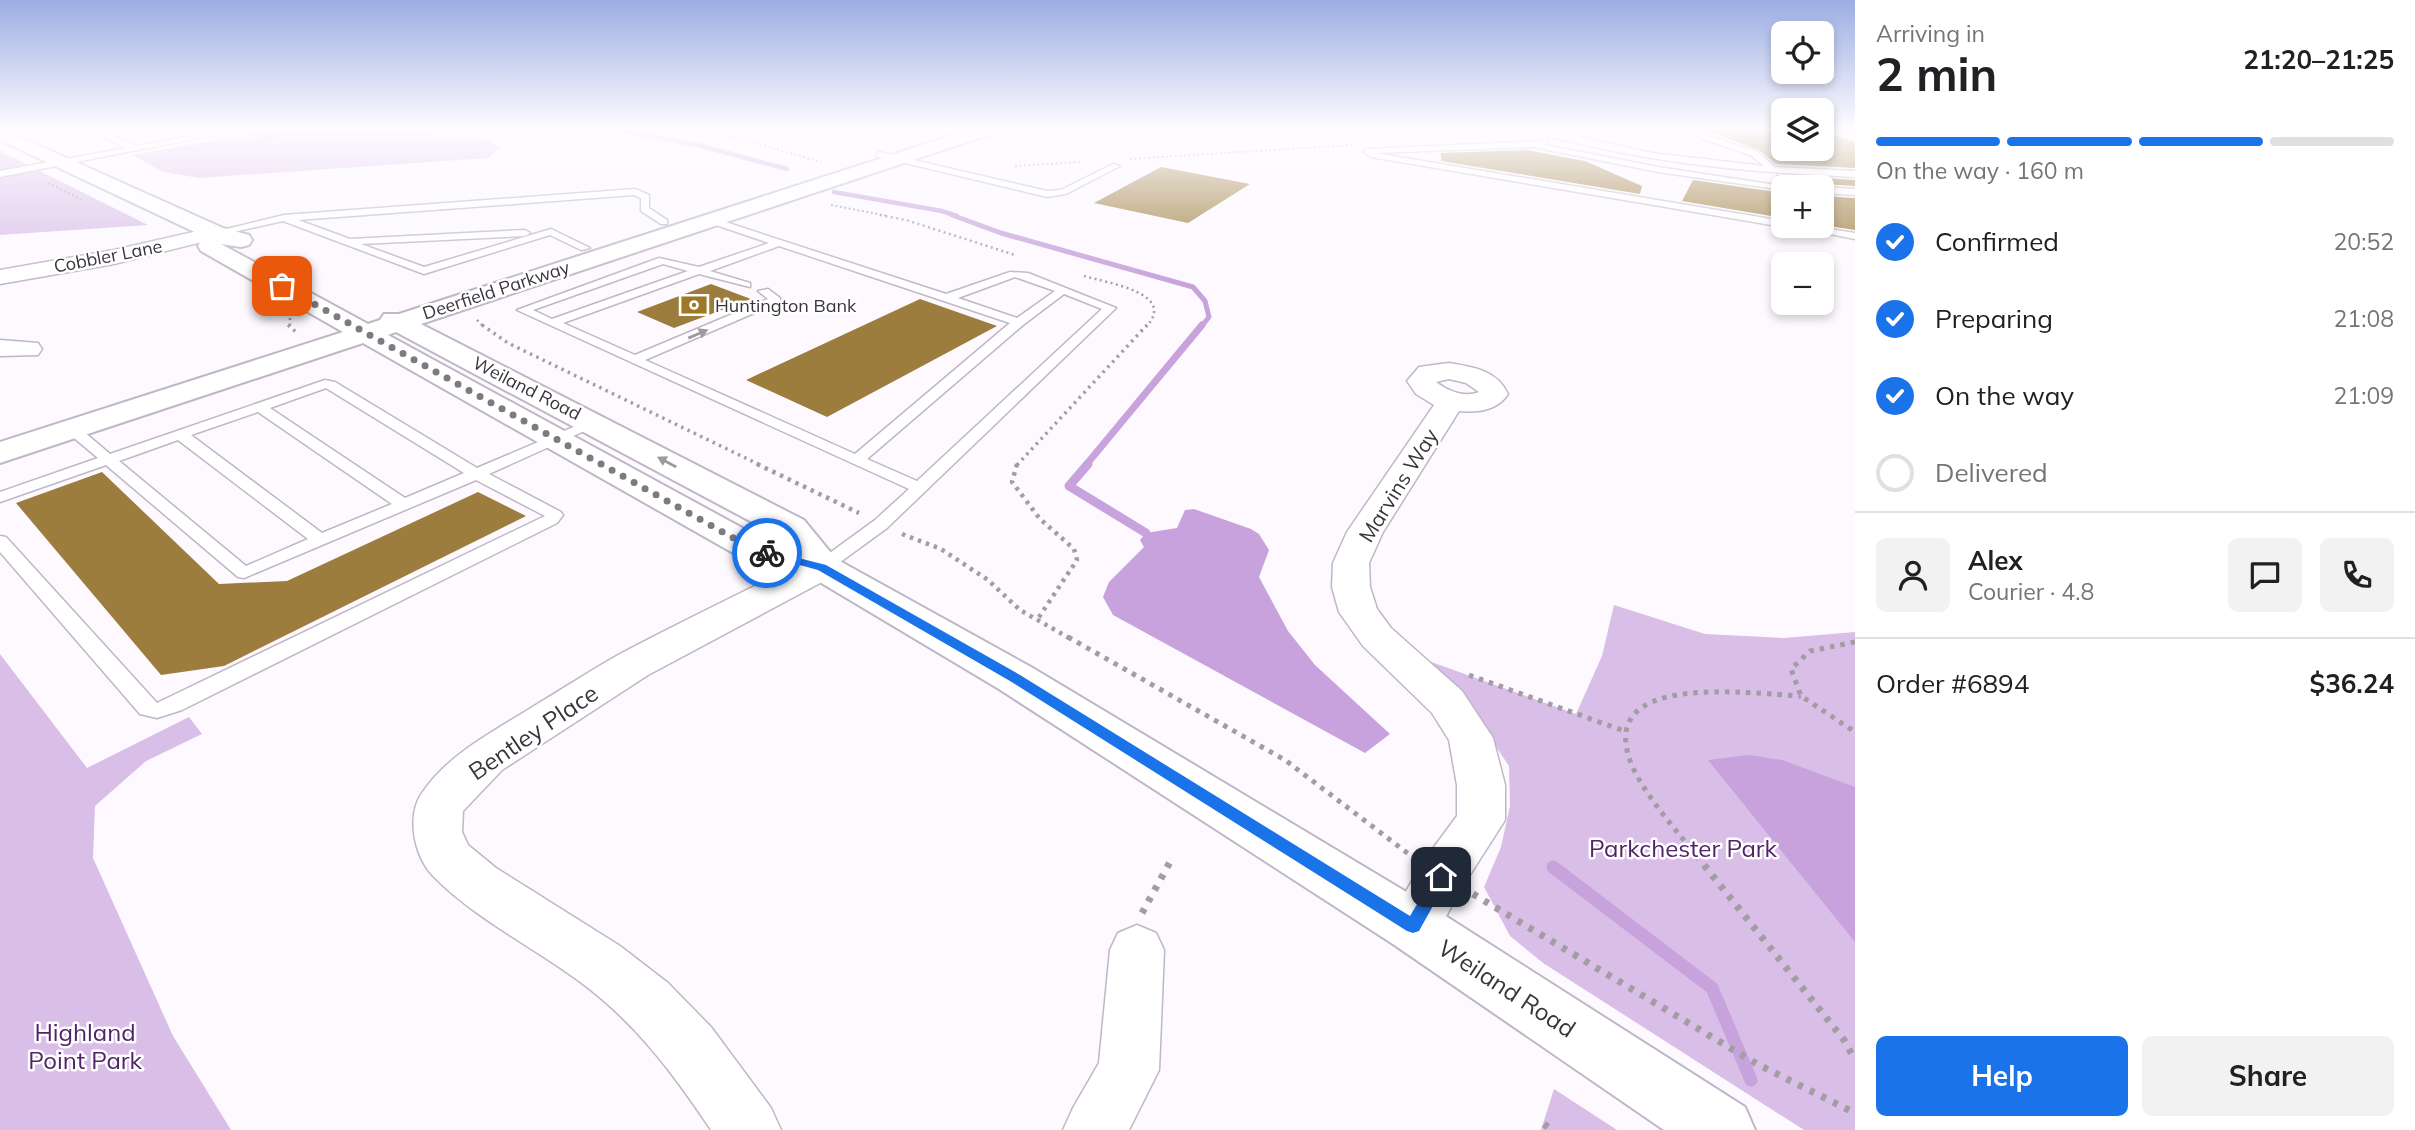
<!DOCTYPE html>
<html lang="en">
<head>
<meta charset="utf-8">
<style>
  :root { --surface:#fff; --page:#f2f2f2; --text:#202124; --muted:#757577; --line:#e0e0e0; --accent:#1a73e8 }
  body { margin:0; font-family:Mulish,sans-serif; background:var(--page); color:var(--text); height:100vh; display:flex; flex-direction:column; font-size:26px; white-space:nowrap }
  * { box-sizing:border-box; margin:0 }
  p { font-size:23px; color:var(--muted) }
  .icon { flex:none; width:38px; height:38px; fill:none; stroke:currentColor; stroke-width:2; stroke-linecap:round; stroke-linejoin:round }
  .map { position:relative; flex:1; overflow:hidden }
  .drawer { display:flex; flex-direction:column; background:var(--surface); width:560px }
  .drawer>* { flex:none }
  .fabs { position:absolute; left:1771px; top:21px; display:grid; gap:14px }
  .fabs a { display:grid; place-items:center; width:63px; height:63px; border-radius:10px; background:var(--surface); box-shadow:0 4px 10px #0003; font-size:35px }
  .pin { position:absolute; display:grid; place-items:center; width:60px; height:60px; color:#fff; margin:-30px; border-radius:14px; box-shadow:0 4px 10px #0006 }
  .courier { position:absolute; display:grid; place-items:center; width:70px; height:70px; margin:-35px; border:5px solid #1a73e8; border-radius:50%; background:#fff; color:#222; box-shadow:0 2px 9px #0007 }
  .summary em { font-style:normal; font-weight:700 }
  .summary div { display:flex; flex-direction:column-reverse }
  .summary { display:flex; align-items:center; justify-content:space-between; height:119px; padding:0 21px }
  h1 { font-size:46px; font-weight:700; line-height:52px }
  .bar { display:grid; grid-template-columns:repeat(4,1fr); gap:10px 7px; align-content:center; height:84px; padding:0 21px }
  .bar i { height:9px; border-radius:5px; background:var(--line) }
  .bar .current { background:var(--accent) }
  .bar p { grid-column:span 4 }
  .line { display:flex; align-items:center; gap:18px; padding:0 21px; border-top:2px solid var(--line) }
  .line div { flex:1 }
  .round { display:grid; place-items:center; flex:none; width:74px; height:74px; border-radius:10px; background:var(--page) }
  ol { padding:0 21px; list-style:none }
  li { display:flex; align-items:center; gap:21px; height:77px }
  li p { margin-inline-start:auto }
  li .icon { padding:7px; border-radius:50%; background:var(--accent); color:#fff; stroke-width:4 }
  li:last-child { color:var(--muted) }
  li i { width:38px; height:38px; border:4px solid var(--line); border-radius:50% }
  .primary-button { display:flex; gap:14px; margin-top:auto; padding:14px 21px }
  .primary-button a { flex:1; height:80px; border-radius:10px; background:var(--accent); color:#fff; font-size:28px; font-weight:700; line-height:80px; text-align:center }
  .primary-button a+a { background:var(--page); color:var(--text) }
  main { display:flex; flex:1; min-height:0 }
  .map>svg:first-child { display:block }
  .green { fill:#d9bee8 }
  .water { fill:#c7a2dc }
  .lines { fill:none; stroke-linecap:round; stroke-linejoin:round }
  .stream-far4 { stroke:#c7a2dc; stroke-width:4.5 }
  .stream-far3 { stroke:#c7a2dc; stroke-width:5 }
  .stream-far2 { stroke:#c7a2dc; stroke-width:7 }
  .stream-far1 { stroke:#c7a2dc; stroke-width:9 }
  .stream { stroke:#c7a2dc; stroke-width:13 }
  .building { fill:#9c7d3e }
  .lane-casing { stroke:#bfb7c5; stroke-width:3 }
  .street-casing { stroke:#bfb7c5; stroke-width:3 }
  .secondary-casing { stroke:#bfb7c5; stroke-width:4 }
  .path-far5 { stroke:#a19da3; stroke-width:2; stroke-dasharray:2 2.5; stroke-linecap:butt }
  .path-far4 { stroke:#a19da3; stroke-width:2.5; stroke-dasharray:2 3.5; stroke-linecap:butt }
  .path-far3 { stroke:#a19da3; stroke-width:3.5; stroke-dasharray:2.5 4.5; stroke-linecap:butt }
  .path-far2 { stroke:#a19da3; stroke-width:4.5; stroke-dasharray:3.5 5; stroke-linecap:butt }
  .path-far1 { stroke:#a19da3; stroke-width:5; stroke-dasharray:4.5 6; stroke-linecap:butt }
  .path { stroke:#a19da3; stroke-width:7; stroke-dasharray:5 8; stroke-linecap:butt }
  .lane { fill:#fff; fill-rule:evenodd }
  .street { fill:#fff; fill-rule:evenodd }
  .secondary { fill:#fff; fill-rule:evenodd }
  .oneway { fill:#9c9a9d }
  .route { fill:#1a73e8 }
  .done { stroke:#7e7a80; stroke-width:7; stroke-dasharray:0 12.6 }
  .labels { text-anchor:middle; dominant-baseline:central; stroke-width:5; stroke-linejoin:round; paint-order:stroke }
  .far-street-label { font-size:18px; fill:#39353b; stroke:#fff }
  .far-poi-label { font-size:18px; fill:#39353b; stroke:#fff; text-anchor:start }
  .street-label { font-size:21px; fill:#39353b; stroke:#fff }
  .near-street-label { font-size:24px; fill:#39353b; stroke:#fff }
  .near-park-label { font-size:24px; fill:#512367; stroke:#fff }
</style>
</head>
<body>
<main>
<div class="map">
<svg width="1855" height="1130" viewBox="0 0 1855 1130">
  <rect width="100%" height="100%" fill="#fdf9ff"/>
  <path class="green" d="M 280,128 L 413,128 L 439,136 L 487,140 L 501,147 L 488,158 L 199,178 L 163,172 L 133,155 Z
    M 0,151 L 148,225 L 0,235 Z
    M 1614,605 L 1705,634 L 1784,638 L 1855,632 L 1855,1130 L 1804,1130 L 1543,963 L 1510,936 L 1484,887 L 1501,847 L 1510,806 L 1509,766 L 1466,702 L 1423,659 L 1576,714 L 1602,656 Z
    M 0,654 L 87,768 L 189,717 L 202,734 L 146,761 L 95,806 L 93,858 L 173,1036 L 231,1130 L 0,1130 Z
    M 1554,1089 L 1617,1130 L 1541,1130 Z"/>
  <path class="water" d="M 1194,509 L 1251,529 L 1259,534 L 1269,550 L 1259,577 L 1288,631 L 1315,665 L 1390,734 L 1365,753 L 1113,615 L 1103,597 L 1109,582 L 1144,547 L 1140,540 L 1146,533 L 1177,528 L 1185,510 Z
    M 1748,755 L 1782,760 L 1855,787 L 1855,942 L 1708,760 Z"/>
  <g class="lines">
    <path class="stream-far4" d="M 608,128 L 698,145 L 787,169
      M 834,192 L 942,211 L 957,216"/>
    <path class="stream-far3" d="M 952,215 L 1001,233 L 1193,287 L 1205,301 L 1209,317 L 1201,327"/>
    <path class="stream-far2" d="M 1086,465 L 1202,325"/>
    <path class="stream-far1" d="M 1088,464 L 1069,486 L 1146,533"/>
    <path class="stream" d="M 1553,867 L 1712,988 L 1751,1080"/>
  </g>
  <path class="building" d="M 1699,128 L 1783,128 L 1783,149 L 1822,149 L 1822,132 L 1855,142 L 1855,168 L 1776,164 L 1759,150 Z
    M 1527,150 L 1585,161 L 1642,186 L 1640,194 L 1441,161 L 1441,153 Z
    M 1161,167 L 1250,184 L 1188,223 L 1094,203 Z
    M 1775,175 L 1855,180 L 1855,186 L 1822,184 L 1819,187 L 1795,187 Z
    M 1693,180 L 1783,193 L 1783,218 L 1682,201 Z
    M 1822,196 L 1855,198 L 1855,230 L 1822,225 Z
    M 711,284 L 751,299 L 674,328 L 637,312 Z
    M 920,299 L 997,326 L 827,417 L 746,380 Z
    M 102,472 L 219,584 L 287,581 L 478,492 L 526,516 L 224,666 L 161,675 L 16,503 Z"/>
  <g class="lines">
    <g class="lane-casing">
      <path id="lane" d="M 87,128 L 97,128 L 136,146 L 235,128 L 250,128 L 0,177 L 0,171 L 126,148 Z
        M 1529,128 L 1540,128 L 1652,153 L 1764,166 L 1752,156 L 1673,128 L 1684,128 L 1758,152 L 1775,167 L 1855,171 L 1855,177 C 1766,173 1677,166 1590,146 C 1571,141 1546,138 1529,128 Z
        M 1846,128 L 1855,128 L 1855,133 Z
        M 1544,141 L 1548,143 L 1545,145 L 1658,167 L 1789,187 L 1783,187 L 1783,190 L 1658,172 L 1533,147 L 1375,153 L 1783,221 L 1783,226 L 1787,226 L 1783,227 L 1371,157 L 1363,151 L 1367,149 Z
        M 879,152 L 1047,191 L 1061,190 L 1113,164 L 1120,166 L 1066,194 L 1047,197 L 876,156 Z
        M 1822,187 L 1855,189 L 1855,195 L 1822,193 Z
        M 635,189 L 649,195 L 649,208 L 667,220 L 667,224 L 661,224 L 641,211 L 641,198 L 634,195 L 298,220 L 350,239 L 525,230 L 530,233 L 525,236 L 361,244 L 424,267 L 551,229 L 590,248 L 581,250 L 550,235 L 424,274 L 283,221 L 215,236 L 210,233 L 284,215 Z
        M 710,217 L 946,294 L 1010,272 L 1028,273 L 1116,308 L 887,528 L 828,571 L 822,572 L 813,567 L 816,563 L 875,520 L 909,489 L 517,310 L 659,258 L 699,267 L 769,243 L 707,222 L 707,218 ZM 779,246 L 1010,323 L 855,454 L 645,360 L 780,302 L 780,298 L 768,289 L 758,291 L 768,299 L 635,355 L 563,323 L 699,274 L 750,287 L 750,283 L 710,271 ZM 663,264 L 688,271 L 552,319 L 533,310 ZM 1015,277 L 1055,291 L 1017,318 L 958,298 ZM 1064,294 L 1102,309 L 917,481 L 867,459 L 1023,325 Z
        M 1789,226 L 1811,226 L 1855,233 L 1855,239 Z
        M 325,380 L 335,382 L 477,468 L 590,420 L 600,420 L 602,423 L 489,474 L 561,512 L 563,515 L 557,523 L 182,710 L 157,718 L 140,714 L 0,552 L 0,536 L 6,537 L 157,703 L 545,516 L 476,480 L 244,578 L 238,577 L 106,465 L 0,502 L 0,492 L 98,458 L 67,432 L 65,429 L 67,426 L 77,426 L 110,454 ZM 326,388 L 464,473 L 405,498 L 270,408 ZM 258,412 L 392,504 L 322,533 L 191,435 ZM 178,440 L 308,539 L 246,566 L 119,461 Z"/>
    </g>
    <g class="street-casing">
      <path id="street" d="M 215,227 L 222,229 L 226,233 L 222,237 L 114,264 L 0,284 L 0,270 L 114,250 Z
        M 0,340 L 38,343 L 42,349 L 38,355 L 0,356 Z
        M 1449,363 C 1473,367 1497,370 1508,394 C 1498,410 1478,413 1459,411 L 1383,532 L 1369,563 L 1370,587 L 1377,609 L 1391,628 L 1462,691 L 1493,738 L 1505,785 L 1505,820 L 1459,892 L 1432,943 L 1413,950 L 1394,943 L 1386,926 L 1423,862 L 1457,816 L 1457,785 L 1449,740 L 1432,713 L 1363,646 L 1339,612 L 1332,587 L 1333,563 L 1347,532 L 1434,405 L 1416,394 L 1407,381 L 1419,367 ZM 1449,379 L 1466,383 L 1479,392 C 1464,398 1448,391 1436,382 Z
        M 822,556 L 835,559 L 840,567 L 835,575 L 648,675 L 502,770 L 463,811 L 462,832 L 468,845 L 496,868 L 620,946 L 668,983 L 711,1027 L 771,1108 L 781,1130 L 711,1130 C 673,1073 635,1022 579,981 C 532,946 474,918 433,876 C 414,856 406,816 422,793 C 449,753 495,731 534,706 C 563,689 591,670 620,654 C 682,621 746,591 809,559 Z
        M 1137,925 L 1156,933 L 1164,950 L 1159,1070 L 1129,1130 L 1063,1130 L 1073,1108 L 1099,1063 L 1110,950 L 1118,933 Z"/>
    </g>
    <g class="secondary-casing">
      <path id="secondary" d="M 0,128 L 223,228 L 249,235 L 252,240 L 249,245 L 241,247 L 221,244 L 368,324 L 380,320 L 384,314 L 399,314 L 975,128 L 999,128 L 997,132 L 421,324 L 804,520 L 836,559 L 1031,667 L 1433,908 L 1745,1107 L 1755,1130 L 1664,1130 L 1393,944 L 999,689 L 808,575 L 742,558 L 363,343 L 0,463 L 0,442 L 343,332 L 201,251 L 198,246 L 203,236 L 0,140 ZM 396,332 L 778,536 L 786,546 L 768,542 L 388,335 Z"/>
    </g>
    <path class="path-far5" d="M 676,128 L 735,137 L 821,162
      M 261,140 L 317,128
      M 1130,159 L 1352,145
      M 1015,166 L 1080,162
      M 48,183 L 81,199
      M 831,205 L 888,216"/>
    <path class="path-far4" d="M 880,215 L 906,220 L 1015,255
      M 1084,276 C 1107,283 1178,293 1146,327
      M 290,318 L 290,327
      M 477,320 L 484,327"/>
    <path class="path-far3" d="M 288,325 L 297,333
      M 482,325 L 508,343 L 760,465
      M 1017,465 L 1147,325"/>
    <path class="path-far2" d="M 757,464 L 859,513
      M 1017,464 L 1012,482 L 1040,519 L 1074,549 L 1077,560 L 1037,620
      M 902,534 L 941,549 L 988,580 L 1020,610 L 1071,639"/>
    <path class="path-far1" d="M 1068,637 L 1285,760 L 1410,855
      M 1855,642 L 1810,651 L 1791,669 L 1801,696 L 1855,732
      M 1469,675 L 1627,732
      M 1697,857 C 1676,829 1650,802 1634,770 C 1587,669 1750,694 1801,696"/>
    <path class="path" d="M 1696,855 L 1844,1040 L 1855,1060
      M 1473,894 L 1757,1064 L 1855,1113
      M 1142,913 L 1170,862
      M 1544,1124 L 1552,1130"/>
    <use href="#lane" class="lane"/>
    <use href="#street" class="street"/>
    <use href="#secondary" class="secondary"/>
  </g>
  <defs><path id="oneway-solid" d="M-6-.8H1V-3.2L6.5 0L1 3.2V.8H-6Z" transform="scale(1.75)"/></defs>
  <g class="oneway">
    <use href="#oneway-solid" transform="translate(698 334) rotate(-23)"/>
    <use href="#oneway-solid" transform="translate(667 462) rotate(-152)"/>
  </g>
  <linearGradient id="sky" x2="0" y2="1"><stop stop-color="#9bade3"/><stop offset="0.45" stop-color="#fefcff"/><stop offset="1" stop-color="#fefcff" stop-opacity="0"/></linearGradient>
  <rect width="1855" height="286" fill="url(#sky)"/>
  <path class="route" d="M 767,550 L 826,565 L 1020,675 L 1410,916 L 1436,872 L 1447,872 L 1449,877 L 1419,931 L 1413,933 L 1407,931 L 1010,681 L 818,570 L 763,555 L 762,553 Z"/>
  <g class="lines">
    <path class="done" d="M 282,286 L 755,550 L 767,553"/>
  </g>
  <defs>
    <g id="bank-bare" transform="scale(2.1)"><path d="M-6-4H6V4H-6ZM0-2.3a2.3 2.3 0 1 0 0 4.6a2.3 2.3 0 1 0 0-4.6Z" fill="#9e7824" stroke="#fff" stroke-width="2.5" paint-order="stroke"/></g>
  </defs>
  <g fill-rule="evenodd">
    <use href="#bank-bare" x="694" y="305"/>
  </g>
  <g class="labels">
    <g class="far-street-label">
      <text transform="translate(108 256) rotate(-11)">Cobbler Lane</text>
      <text transform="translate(496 290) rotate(-18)">Deerfield Parkway</text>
      <text transform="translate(527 388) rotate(27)">Weiland Road</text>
    </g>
    <g class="far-poi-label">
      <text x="715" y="305">Huntington Bank</text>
    </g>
    <g class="street-label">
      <text transform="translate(1398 485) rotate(-58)">Marvins Way</text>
    </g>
    <g class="near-street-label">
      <text transform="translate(533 732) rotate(-34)">Bentley Place</text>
      <text transform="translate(1507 988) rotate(33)">Weiland Road</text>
    </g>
    <g class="near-park-label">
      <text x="1683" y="848">Parkchester Park</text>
      <text x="85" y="1032">Highland<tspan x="85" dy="28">Point Park</tspan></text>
    </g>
  </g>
</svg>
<div class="fabs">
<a><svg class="icon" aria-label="locate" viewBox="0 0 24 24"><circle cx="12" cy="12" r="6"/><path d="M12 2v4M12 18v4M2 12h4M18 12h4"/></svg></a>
<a><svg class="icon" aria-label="layers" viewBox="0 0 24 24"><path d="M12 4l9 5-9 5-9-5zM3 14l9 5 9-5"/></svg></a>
<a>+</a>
<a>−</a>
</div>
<div class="pin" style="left:282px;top:286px;background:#ea580c"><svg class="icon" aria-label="bag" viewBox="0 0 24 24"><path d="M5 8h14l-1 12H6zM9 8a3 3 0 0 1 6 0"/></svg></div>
<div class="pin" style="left:1441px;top:877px;background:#1f2937"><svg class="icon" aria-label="home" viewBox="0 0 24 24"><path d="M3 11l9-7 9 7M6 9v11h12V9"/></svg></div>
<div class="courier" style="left:767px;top:553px"><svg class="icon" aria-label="bike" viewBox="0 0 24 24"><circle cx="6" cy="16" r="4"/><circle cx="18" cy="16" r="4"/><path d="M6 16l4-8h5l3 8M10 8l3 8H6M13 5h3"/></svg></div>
</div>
<section class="drawer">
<div class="summary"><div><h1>2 min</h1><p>Arriving in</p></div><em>21:20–21:25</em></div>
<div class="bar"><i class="current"></i><i class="current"></i><i class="current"></i><i></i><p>On the way · 160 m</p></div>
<ol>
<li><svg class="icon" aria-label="check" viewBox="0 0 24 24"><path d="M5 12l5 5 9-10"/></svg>Confirmed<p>20:52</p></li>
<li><svg class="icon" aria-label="check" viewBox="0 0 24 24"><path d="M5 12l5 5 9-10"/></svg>Preparing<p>21:08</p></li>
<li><svg class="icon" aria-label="check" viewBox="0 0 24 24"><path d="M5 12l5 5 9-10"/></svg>On the way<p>21:09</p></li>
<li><i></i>Delivered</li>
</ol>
<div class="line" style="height:126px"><a class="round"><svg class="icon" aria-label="person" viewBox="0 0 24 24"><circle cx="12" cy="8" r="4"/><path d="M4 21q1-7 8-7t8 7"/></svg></a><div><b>Alex</b><p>Courier · 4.8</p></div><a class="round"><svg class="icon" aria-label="chat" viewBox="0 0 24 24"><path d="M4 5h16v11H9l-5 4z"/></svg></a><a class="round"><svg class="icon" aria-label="phone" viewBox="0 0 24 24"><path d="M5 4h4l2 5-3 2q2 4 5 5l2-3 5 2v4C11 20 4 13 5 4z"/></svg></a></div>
<div class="line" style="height:91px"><div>Order #6894</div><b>$36.24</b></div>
<div class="primary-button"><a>Help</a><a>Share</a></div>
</section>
</main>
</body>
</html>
